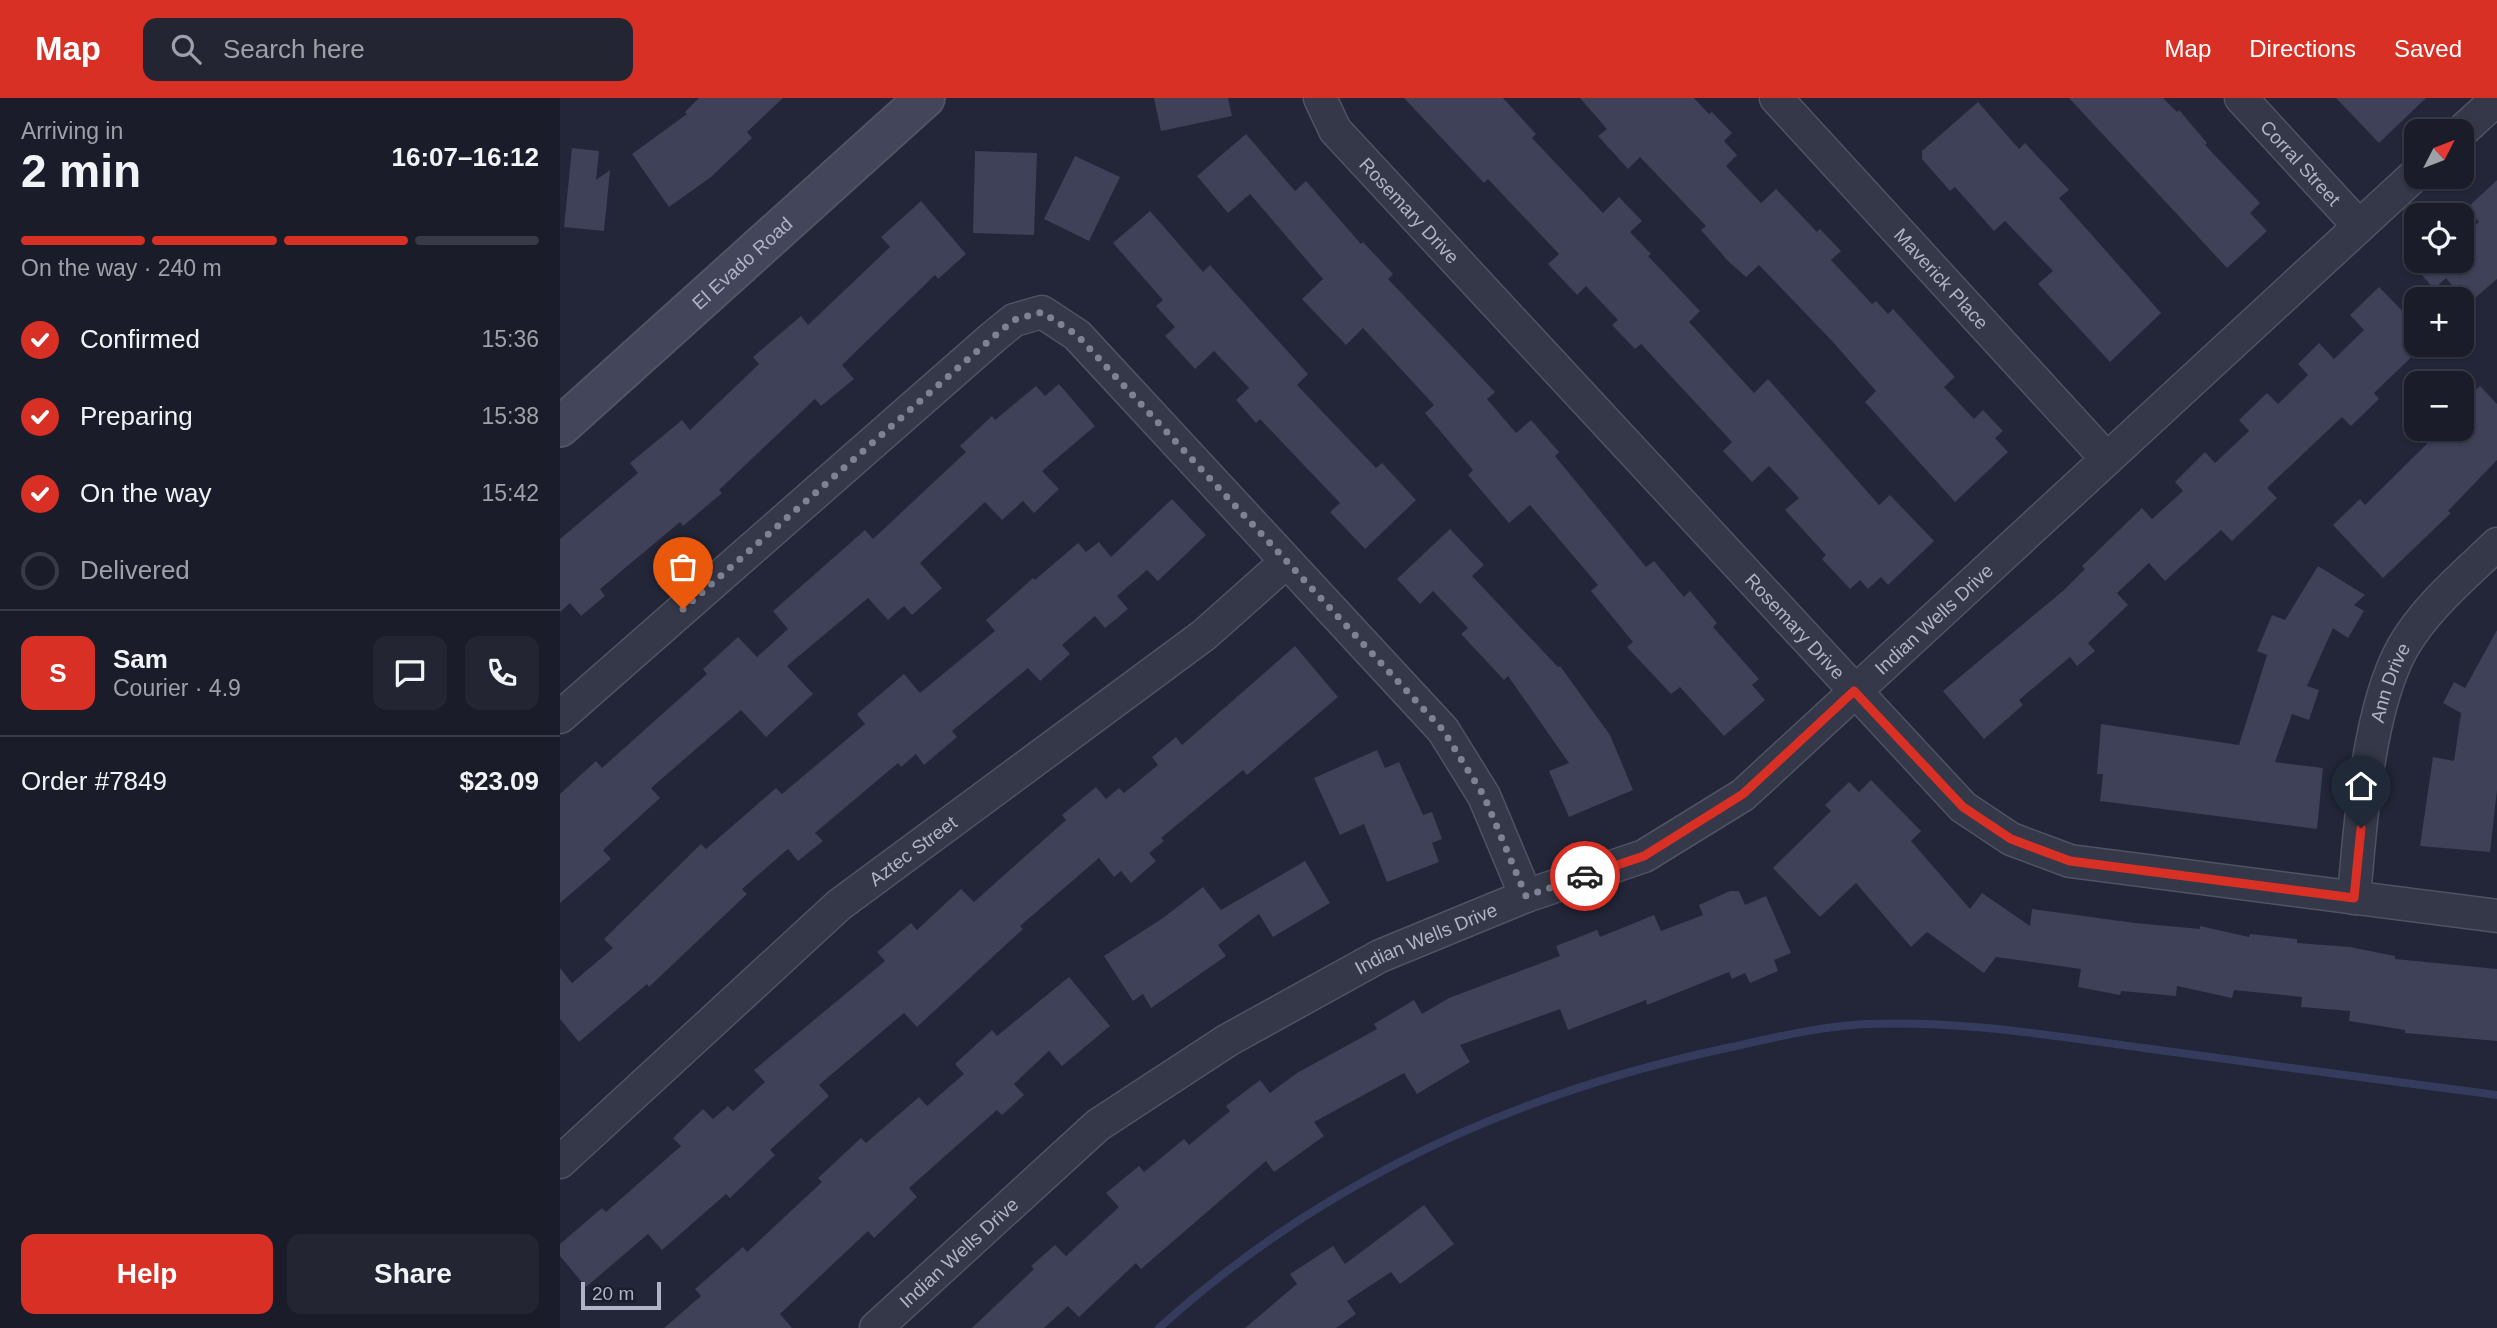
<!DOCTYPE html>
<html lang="en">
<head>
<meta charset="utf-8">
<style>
  :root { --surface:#1a1c2a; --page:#232532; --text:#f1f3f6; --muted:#9fa1a8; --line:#383a47; --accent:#d93025 }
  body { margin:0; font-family:Arial,sans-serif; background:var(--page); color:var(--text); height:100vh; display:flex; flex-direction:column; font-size:26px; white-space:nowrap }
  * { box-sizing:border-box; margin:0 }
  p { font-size:23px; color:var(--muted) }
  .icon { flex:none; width:38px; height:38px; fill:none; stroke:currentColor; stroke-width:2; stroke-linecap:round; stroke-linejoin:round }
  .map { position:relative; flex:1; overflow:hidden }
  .sheet { display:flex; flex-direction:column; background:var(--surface); width:560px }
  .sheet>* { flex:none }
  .needle { width:46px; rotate:48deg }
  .tools { position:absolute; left:1844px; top:21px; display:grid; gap:14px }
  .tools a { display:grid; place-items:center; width:70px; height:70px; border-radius:14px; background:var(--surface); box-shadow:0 2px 5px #0004,0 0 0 2px var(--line); font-size:35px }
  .scale { position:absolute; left:21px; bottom:18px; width:80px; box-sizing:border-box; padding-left:7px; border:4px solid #b0b3c5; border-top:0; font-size:19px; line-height:24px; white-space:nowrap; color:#b0b3c5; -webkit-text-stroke:5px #1b1e2d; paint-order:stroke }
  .pin { position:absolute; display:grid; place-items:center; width:60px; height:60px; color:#fff; margin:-72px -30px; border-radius:50% 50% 50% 0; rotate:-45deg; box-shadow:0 0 7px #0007 }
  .pin .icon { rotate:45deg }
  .courier { position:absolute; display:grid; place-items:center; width:70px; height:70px; margin:-35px; border:5px solid #d93025; border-radius:50%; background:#fff; color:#222; box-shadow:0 2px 9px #0007 }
  .summary em { font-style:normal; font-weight:700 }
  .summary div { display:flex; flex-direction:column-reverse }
  .summary { display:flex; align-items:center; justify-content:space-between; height:119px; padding:0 21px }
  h1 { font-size:46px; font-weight:700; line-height:52px }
  .bar { display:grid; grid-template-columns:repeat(4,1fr); gap:10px 7px; align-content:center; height:84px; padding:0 21px }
  .bar i { height:9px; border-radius:5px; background:var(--line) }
  .bar .on { background:var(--accent) }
  .bar p { grid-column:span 4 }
  .line { display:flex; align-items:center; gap:18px; padding:0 21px; border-top:2px solid var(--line) }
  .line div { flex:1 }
  .round { display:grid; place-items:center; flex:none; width:74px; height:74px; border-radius:14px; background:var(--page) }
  ol { padding:0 21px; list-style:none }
  li { display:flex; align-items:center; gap:21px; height:77px }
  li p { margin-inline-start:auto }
  li .icon { padding:7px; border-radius:50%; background:var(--accent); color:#fff; stroke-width:4 }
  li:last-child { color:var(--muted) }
  li i { width:38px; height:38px; border:4px solid var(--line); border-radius:50% }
  .button { display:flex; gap:14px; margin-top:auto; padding:14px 21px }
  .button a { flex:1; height:80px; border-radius:14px; background:var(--accent); color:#fff; font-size:28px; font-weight:700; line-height:80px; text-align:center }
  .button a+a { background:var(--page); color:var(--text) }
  header { display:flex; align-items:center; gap:42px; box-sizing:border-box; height:98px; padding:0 35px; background:var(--accent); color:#fff }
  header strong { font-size:33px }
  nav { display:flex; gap:38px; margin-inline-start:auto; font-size:24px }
  .search { width:490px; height:63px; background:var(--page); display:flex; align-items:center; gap:18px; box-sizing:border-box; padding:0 24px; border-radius:14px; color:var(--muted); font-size:26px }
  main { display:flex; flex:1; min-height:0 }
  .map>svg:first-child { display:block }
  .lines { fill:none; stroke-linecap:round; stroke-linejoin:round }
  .stream { stroke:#343b5d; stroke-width:8 }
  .building { fill:#3e4158 }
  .minor-casing { stroke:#505363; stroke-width:35 }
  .secondary-casing { stroke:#505363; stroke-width:42 }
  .minor { stroke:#353848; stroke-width:32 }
  .secondary { stroke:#43465b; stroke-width:38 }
  .done { stroke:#7e8294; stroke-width:7; stroke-dasharray:0 12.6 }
  .route { stroke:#d93025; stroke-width:9 }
  .labels { text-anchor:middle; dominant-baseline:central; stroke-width:6; stroke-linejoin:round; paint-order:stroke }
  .street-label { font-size:19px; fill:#b0b3c5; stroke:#1b1e2d }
</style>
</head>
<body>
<header>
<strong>Map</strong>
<div class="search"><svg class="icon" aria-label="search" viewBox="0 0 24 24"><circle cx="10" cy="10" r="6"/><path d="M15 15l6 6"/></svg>Search here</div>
<nav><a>Map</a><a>Directions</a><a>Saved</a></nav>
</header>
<main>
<section class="sheet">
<div class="summary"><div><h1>2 min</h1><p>Arriving in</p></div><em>16:07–16:12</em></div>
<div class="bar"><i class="on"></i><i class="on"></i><i class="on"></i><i></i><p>On the way · 240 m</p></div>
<ol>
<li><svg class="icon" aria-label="check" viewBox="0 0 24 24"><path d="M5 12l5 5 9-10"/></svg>Confirmed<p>15:36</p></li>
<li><svg class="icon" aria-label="check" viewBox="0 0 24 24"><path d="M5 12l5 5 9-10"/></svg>Preparing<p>15:38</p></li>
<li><svg class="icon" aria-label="check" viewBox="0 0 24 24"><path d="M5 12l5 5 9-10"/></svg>On the way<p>15:42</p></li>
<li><i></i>Delivered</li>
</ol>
<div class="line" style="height:126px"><b class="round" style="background:var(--accent);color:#fff">S</b><div><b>Sam</b><p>Courier · 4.9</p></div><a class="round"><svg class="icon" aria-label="chat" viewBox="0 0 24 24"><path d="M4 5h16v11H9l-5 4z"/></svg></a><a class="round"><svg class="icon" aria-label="phone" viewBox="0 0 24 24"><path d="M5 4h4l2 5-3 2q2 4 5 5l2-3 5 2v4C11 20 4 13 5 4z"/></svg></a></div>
<div class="line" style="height:91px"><div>Order #7849</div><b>$23.09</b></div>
<div class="button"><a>Help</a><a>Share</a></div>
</section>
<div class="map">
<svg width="1937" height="1230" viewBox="0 0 1937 1230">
  <rect width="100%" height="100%" fill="#222638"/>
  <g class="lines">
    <path class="stream" d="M 599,1230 C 760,1084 955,995 1167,950 C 1212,940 1261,928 1307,926 C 1400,922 1493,938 1584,950 C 1702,966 1819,982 1937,997"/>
  </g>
  <path class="building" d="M 139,0 L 223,0 L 187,34 L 192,40 L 151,79 L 109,109 L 72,56 L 127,16 L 125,14 Z
    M 594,0 L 668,0 L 672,18 L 601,33 Z
    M 844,0 L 943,0 L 976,36 L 972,40 L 1043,115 L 1059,99 L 1082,123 L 1070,134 L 1091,156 L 1088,158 L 1140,213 L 1129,224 L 1194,295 L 1208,281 L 1319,407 L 1330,397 L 1374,443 L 1328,487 L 1321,479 L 1308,491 L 1300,482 L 1290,491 L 1262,461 L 1266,457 L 1225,412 L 1239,400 L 1209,368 L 1192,384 L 1163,353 L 1172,344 L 1081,246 L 1075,251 L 1052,227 L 1058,222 L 1026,188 L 1017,197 L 988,166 L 999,156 L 928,81 L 924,85 Z
    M 1020,0 L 1134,0 L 1149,16 L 1152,14 L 1172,35 L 1164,43 L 1177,57 L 1166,68 L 1201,105 L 1216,91 L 1257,134 L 1260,131 L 1281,153 L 1271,162 L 1312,206 L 1316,203 L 1328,216 L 1333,211 L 1395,279 L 1384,289 L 1414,321 L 1423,312 L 1443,333 L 1435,340 L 1448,354 L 1395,404 L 1305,304 L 1316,293 L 1272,243 L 1199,167 L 1186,179 L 1168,163 L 1141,132 L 1146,128 L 1080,59 L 1068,71 L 1038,38 L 1047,31 Z
    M 1509,0 L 1603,0 L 1617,14 L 1619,12 L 1647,45 L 1645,47 L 1700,105 L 1690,115 L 1707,133 L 1667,170 Z
    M 1776,0 L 1866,0 L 1819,45 Z
    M 1418,4 L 1459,51 L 1465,45 L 1509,92 L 1499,100 L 1601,215 L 1550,264 L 1478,186 L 1493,173 L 1445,123 L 1434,133 L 1395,89 L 1390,93 L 1362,61 L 1362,53 Z
    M 686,36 L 735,93 L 746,83 L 801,146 L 803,144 L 833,176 L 828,181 L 935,294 L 927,301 L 956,335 L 971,322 L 999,354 L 995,358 L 1086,469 L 1094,463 L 1124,499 L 1130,493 L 1157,525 L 1153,529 L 1199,581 L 1192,587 L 1205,602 L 1164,638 L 1120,589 L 1111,596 L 1067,549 L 1073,544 L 1031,493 L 1038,487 L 970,407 L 949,425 L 908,377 L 913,372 L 865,315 L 874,307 L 803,230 L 786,247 L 742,201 L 763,181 L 690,96 L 668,115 L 637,78 Z
    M 12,50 L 39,53 L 36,82 L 50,72 L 44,133 L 4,129 Z
    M 415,53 L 477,55 L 474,137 L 413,135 Z
    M 515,58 L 560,79 L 529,143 L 484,121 Z
    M 1937,82 L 1937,181 L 1908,206 L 1886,180 L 1874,191 L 1850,163 L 1902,163 L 1902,138 L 1919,124 L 1907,110 Z
    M 361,103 L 406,156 L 378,181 L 375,177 L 282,267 L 294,281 L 261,308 L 255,301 L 159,392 L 162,395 L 123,428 L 120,424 L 40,491 L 45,498 L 21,518 L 10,505 L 0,514 L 0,441 L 78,375 L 70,365 L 122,322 L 130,332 L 199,266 L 193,259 L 241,218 L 248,227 L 330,149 L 321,139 Z
    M 590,113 L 643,174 L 650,167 L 748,276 L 737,287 L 816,370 L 822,365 L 856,402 L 805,451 L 770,414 L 780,405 L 700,321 L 696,325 L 676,302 L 689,290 L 654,253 L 635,271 L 605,238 L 615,229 L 596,208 L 603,202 L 553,145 Z
    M 1819,189 L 1857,228 L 1857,247 L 1864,247 L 1814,295 L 1819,301 L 1791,328 L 1782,319 L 1707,390 L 1717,400 L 1672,443 L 1661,432 L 1605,483 L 1589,465 L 1557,495 L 1568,507 L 1528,545 L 1535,553 L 1517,568 L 1510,559 L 1459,602 L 1463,607 L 1424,641 L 1383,593 L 1504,492 L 1525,471 L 1522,468 L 1582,410 L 1592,421 L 1623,393 L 1615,384 L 1645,354 L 1655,365 L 1689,333 L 1679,322 L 1707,295 L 1718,306 L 1748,277 L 1738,266 L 1759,245 L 1774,261 L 1804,232 L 1790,217 Z
    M 499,286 L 535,328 L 482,373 L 499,391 L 474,415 L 463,403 L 442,422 L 425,404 L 360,465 L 382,490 L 352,517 L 344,508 L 328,522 L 308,500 L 227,568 L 253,596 L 206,639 L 181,612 L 91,690 L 100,700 L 43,752 L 51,761 L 0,805 L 0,696 L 36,663 L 42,670 L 147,576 L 143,571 L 178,539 L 197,559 L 228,531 L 213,513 L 305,432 L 313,441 L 406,354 L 400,348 L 432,318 L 435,322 L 476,288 L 485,298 Z
    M 1920,288 L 1937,306 L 1937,362 L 1888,413 L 1891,415 L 1823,480 L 1773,427 L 1800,401 L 1805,407 L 1882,331 L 1902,331 L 1902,304 Z
    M 612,401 L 646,437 L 598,483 L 587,472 L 557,498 L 568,511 L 545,530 L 535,518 L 502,547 L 510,556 L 480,583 L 468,570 L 392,633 L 397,639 L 364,667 L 356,656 L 341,669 L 338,665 L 255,735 L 263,743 L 238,763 L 228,751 L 182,791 L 187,796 L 89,889 L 87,886 L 19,944 L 0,921 L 0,870 L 12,885 L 53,850 L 44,841 L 141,746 L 146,751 L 216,690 L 222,696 L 305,626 L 297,616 L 344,576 L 360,595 L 435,533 L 426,522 L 473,480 L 475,482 L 518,445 L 526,454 L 539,444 L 551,459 Z
    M 890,431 L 924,467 L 912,478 L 998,569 L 1000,568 L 1050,637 L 1073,692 L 1009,719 L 989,673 L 1009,665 L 948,578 L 944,582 L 901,536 L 908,530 L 873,493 L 860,506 L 837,481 Z
    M 1758,468 L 1805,497 L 1794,507 L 1804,513 L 1788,540 L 1773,530 L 1747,588 L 1759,592 L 1749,622 L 1732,616 L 1715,664 L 1763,670 L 1757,731 L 1540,703 L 1543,676 L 1537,676 L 1541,626 L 1679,647 L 1707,557 L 1697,553 L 1712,517 L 1725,522 Z
    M 1937,532 L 1937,692 L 1930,754 L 1860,748 L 1873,659 L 1894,663 L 1901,615 L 1883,605 L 1894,584 L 1905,590 Z
    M 735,548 L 778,599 L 687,677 L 683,672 L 601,740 L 604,743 L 589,755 L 596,763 L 571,785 L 561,773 L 554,779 L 539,760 L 460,828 L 463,831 L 357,929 L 344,915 L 259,987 L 269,998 L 210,1052 L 215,1057 L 170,1100 L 166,1096 L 102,1152 L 88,1136 L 26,1189 L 0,1158 L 0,1146 L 42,1110 L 46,1114 L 121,1048 L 113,1040 L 143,1011 L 153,1021 L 168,1008 L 173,1013 L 205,984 L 194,972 L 325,863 L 317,854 L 351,825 L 357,832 L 401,791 L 414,804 L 506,722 L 502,717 L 536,689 L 546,701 L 559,690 L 564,695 L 598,667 L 592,659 L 616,639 L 622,647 Z
    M 817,652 L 825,670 L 839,664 L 863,717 L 872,714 L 882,741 L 872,745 L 879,764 L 827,784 L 804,726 L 780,737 L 754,680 Z
    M 1311,682 L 1361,733 L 1351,743 L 1410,811 L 1422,795 L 1470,828 L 1472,811 L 1575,825 L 1640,831 L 1640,828 L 1689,839 L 1690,836 L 1737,841 L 1737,845 L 1790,849 L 1835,858 L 1835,861 L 1937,871 L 1937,943 L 1845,935 L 1845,932 L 1789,923 L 1790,913 L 1741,909 L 1742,899 L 1674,892 L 1672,900 L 1617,888 L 1616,898 L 1561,893 L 1560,897 L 1518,889 L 1521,871 L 1436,859 L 1424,875 L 1367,834 L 1351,849 L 1296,785 L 1260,819 L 1213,770 L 1271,713 L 1265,707 L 1289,684 L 1299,694 Z
    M 745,763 L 770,805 L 713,839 L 699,816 L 658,847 L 666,858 L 591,910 L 583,896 L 573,903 L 544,858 L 603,820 L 643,789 L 661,812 Z
    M 1170,793 L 1179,793 L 1185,807 L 1206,798 L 1231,855 L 1214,862 L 1218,873 L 1190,885 L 1185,875 L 1172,881 L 1169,874 L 1087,907 L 1086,902 L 1008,932 L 1000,911 L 900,947 L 910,964 L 857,996 L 844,975 L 754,1024 L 764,1038 L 714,1074 L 706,1063 L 581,1171 L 576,1165 L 519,1219 L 508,1208 L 484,1230 L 412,1230 L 474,1171 L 471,1168 L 495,1147 L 506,1158 L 559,1109 L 546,1095 L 579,1068 L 584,1074 L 624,1041 L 629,1047 L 670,1013 L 666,1008 L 700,982 L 710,995 L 737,975 L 817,931 L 814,926 L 854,902 L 862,916 L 889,900 L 1000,858 L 996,848 L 1037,832 L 1040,839 L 1094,817 L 1101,833 L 1143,817 L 1139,807 Z
    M 509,879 L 550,928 L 502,968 L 489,953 L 454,986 L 464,997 L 442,1017 L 437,1012 L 349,1090 L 357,1099 L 314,1140 L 308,1133 L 220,1216 L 232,1230 L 104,1230 L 141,1198 L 135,1191 L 183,1149 L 187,1154 L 262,1084 L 258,1080 L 301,1040 L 306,1045 L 359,999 L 367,1008 L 404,976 L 395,966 L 432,932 L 437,938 Z
    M 864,1107 L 894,1146 L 840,1186 L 831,1174 L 787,1203 L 796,1216 L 776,1230 L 685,1230 L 737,1186 L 730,1176 L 773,1148 L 785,1166 Z"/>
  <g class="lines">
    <g class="minor-casing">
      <g id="minor">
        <path id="s1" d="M 760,0 L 775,32 L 1403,709 L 1451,741 L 1510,763 L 1937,818"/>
        <path id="s2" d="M 1216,0 L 1547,361"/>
        <path id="s3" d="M 1681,0 L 1799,128"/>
        <path d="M 1902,33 L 1937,1"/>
        <path d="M 0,619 L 432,240 L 454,222 L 482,214 L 517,237 L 883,632 L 924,698 L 966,798"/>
        <path id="s4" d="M 1794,800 C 1800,727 1808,611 1843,549 C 1866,509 1904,478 1937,446"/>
        <path id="s5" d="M 0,1064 L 279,807 L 644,537 L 726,464"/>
        <path id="s6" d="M 316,1230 L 538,1027 L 668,942 L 820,858 L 966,798 L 1084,758 L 1183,697 L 1857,75"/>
      </g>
    </g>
    <g class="secondary-casing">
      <g id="secondary">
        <path id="s7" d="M 0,329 L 365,0"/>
      </g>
    </g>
    <use href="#minor" class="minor"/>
    <use href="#secondary" class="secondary"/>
  </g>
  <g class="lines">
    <path class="done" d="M 123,511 L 432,240 L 454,222 L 482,214 L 517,237 L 883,632 L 924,698 L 966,798 L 1025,778"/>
    <path class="route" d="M 1025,778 L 1084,758 L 1183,696 L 1294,593 L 1403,709 L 1451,741 L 1510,763 L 1794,800 L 1801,730"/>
  </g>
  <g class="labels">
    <g class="street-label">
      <text stroke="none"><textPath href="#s3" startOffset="88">Corral Street</textPath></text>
      <text stroke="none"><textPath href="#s1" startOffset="145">Rosemary Drive</textPath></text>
      <text stroke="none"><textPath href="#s7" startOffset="245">El Evado Road</textPath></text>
      <text stroke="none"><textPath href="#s2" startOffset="245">Maverick Place</textPath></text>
      <text stroke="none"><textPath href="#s6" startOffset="1288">Indian Wells Drive</textPath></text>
      <text stroke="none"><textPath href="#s1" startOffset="712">Rosemary Drive</textPath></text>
      <text stroke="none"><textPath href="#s4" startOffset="219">Ann Drive</textPath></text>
      <text stroke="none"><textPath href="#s5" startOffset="471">Aztec Street</textPath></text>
      <text stroke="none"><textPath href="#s6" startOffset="679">Indian Wells Drive</textPath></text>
      <text stroke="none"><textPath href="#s6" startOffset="112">Indian Wells Drive</textPath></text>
    </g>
  </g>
</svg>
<div class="tools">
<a><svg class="needle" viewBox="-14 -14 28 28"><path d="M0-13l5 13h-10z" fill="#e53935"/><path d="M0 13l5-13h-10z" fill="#9fa1a8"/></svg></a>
<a><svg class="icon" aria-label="locate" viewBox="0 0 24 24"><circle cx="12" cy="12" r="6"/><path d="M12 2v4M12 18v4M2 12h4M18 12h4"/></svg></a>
<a>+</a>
<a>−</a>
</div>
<div class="scale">20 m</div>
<div class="pin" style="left:123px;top:511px;background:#ea580c"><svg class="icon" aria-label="bag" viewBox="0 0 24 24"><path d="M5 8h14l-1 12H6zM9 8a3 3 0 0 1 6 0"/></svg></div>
<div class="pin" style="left:1801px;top:730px;background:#1f2937"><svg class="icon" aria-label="home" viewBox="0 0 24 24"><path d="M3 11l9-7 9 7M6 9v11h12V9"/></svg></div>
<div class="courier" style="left:1025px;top:778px"><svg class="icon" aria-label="car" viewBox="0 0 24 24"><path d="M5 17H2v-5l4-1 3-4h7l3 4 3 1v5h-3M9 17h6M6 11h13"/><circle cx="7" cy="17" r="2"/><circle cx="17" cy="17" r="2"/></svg></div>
</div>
</main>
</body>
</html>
